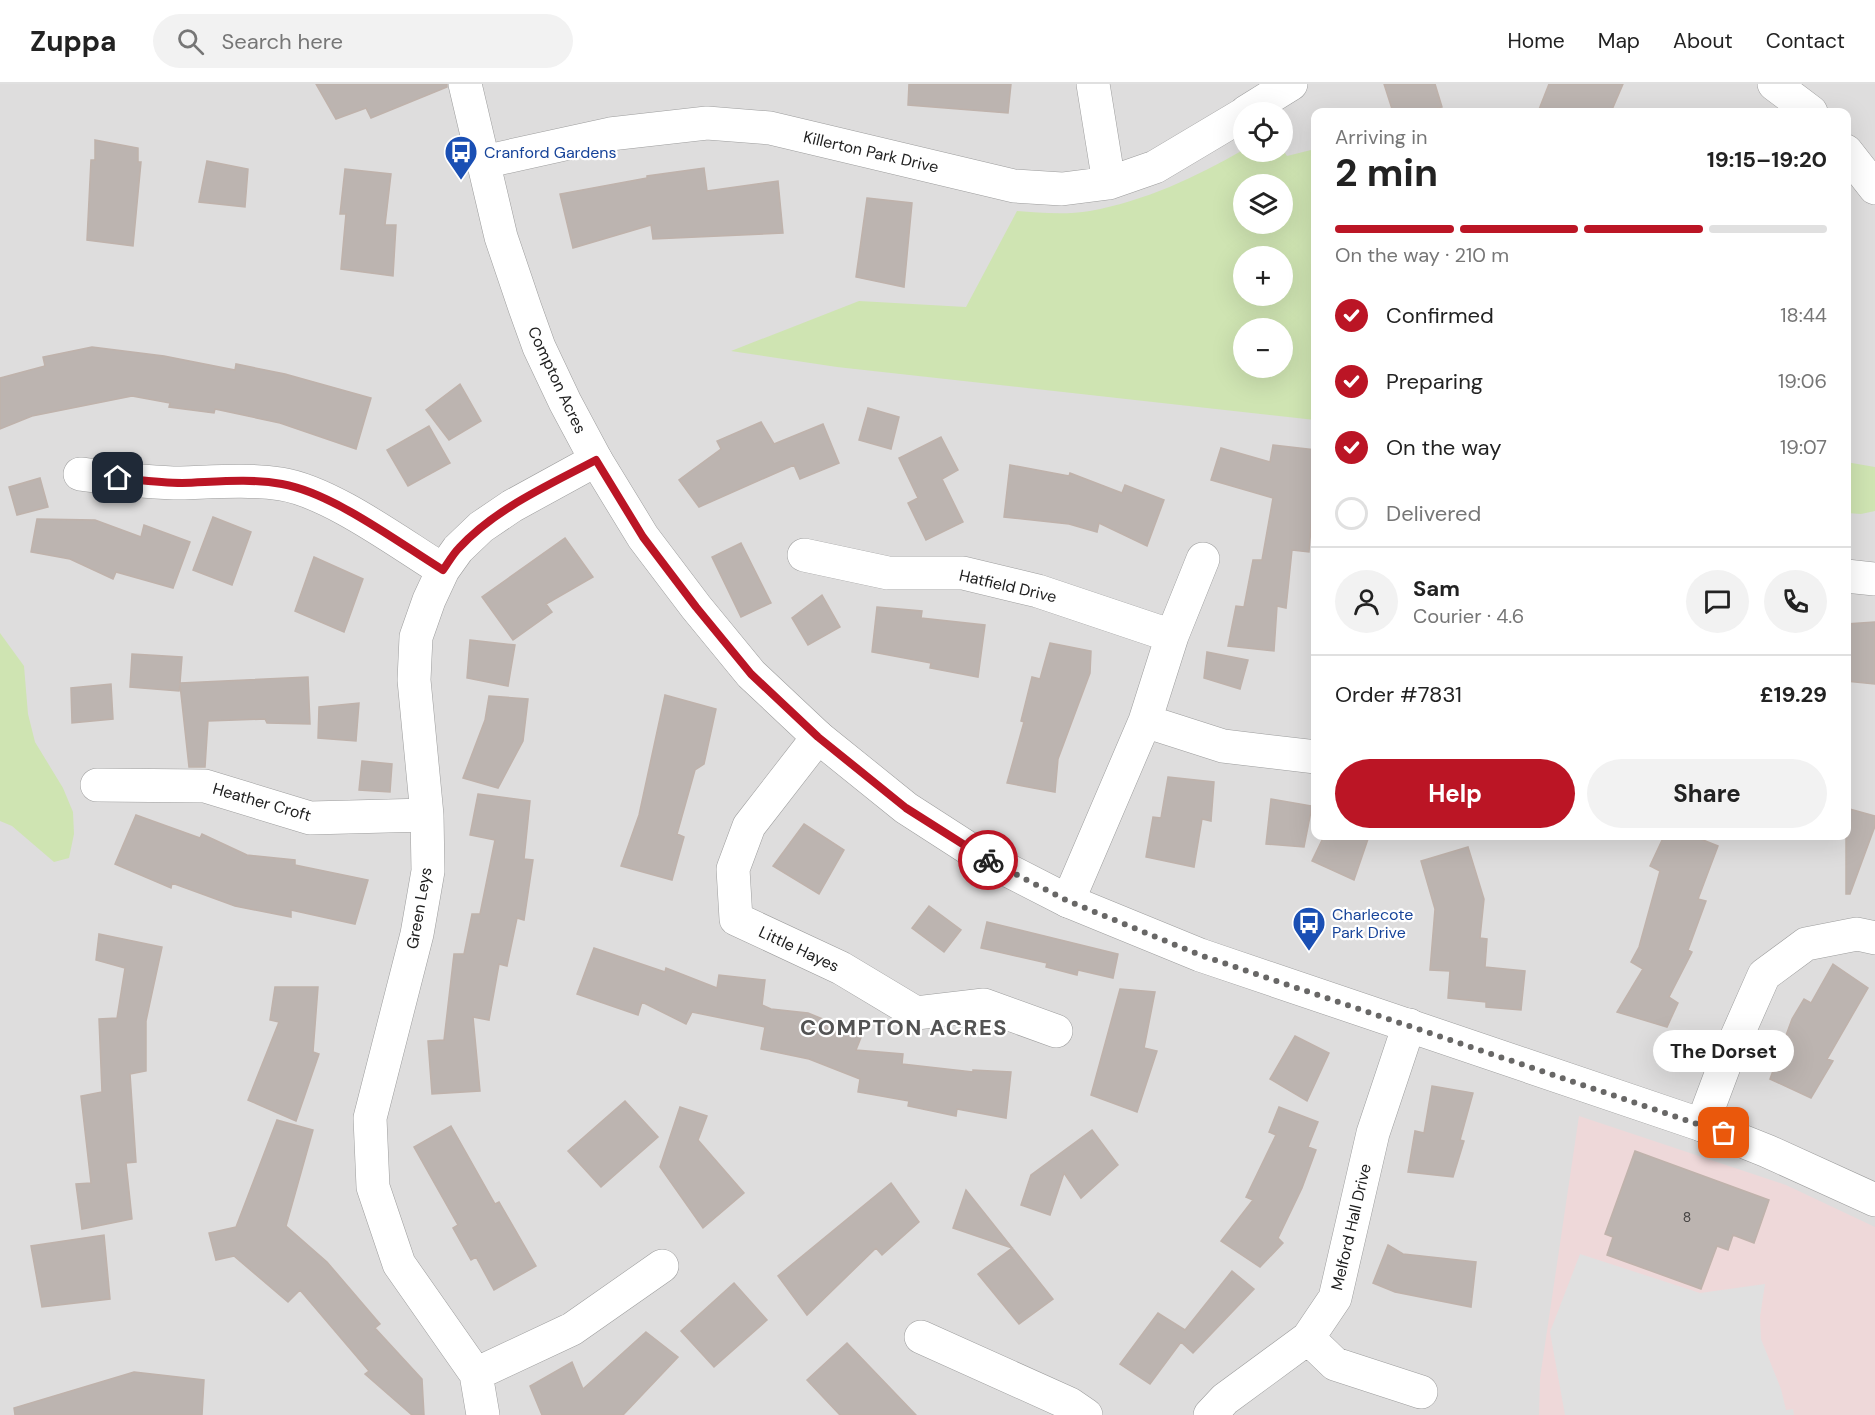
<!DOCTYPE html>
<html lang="en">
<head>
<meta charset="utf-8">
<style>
  :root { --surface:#fff; --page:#f2f2f2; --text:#222; --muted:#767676; --line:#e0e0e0; --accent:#bb1525 }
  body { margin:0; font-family:"DM Sans",sans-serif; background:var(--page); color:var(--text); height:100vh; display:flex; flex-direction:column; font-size:22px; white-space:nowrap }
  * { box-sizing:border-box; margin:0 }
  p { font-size:20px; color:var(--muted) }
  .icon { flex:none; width:33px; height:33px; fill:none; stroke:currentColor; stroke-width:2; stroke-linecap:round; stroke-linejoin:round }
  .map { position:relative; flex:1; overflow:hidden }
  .panel { position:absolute; left:1311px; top:24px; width:540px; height:732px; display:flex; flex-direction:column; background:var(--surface); border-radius:12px; box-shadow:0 6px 24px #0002 }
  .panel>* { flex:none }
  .buttons { position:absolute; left:1233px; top:18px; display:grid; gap:12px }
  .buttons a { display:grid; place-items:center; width:60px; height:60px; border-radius:50%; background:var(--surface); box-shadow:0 6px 24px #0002; font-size:30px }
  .pin { position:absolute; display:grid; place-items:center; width:51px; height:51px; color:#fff; margin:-26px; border-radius:12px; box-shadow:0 3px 9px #0006 }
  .courier { position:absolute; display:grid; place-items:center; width:60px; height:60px; margin:-30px; border:4px solid #bb1525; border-radius:50%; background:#fff; color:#222; box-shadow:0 2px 8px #0007 }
  .bubble { position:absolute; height:42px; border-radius:21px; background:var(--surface); box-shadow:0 6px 24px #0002; font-size:20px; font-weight:700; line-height:42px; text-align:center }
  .headline em { font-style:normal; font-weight:700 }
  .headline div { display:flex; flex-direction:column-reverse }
  .headline { display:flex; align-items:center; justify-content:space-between; height:102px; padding:0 24px }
  h1 { font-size:39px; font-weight:700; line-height:45px }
  .bar { display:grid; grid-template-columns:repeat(4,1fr); gap:9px 6px; align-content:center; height:72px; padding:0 24px }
  .bar i { height:8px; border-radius:4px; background:var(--line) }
  .bar .current { background:var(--accent) }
  .bar p { grid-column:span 4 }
  .line { display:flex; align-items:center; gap:15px; padding:0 24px; border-top:2px solid var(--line) }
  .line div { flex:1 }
  .round { display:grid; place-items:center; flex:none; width:63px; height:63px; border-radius:32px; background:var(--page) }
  ol { padding:0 24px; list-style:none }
  li { display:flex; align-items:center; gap:18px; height:66px }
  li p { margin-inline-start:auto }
  li .icon { padding:6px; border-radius:50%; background:var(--accent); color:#fff; stroke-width:4 }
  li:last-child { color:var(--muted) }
  li i { width:33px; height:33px; border:3px solid var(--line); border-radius:50% }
  .action { display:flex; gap:12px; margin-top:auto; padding:12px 24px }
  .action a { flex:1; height:69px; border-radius:36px; background:var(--accent); color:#fff; font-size:24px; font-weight:700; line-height:69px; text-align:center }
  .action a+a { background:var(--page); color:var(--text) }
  header { display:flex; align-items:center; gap:36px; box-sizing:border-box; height:84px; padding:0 30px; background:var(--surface); border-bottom:2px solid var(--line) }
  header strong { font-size:28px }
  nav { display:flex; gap:33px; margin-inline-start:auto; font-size:21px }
  .search { width:420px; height:54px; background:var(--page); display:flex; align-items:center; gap:15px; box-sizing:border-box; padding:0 21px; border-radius:33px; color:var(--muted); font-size:22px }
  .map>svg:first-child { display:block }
  .residential { fill:#dedddd; fill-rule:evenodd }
  .commercial { fill:#eed8d9 }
  .grass { fill:#cfe4b2; fill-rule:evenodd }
  .parking { fill:#e0e0e0 }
  .building { fill:#bcb4b0; stroke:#bfb2ab; stroke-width:1.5 }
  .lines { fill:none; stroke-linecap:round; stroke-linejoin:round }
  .minor-casing { stroke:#9d9d9d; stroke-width:34 }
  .tertiary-casing { stroke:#9d9d9d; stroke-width:34 }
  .minor { stroke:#fff; stroke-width:33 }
  .tertiary { stroke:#fff; stroke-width:33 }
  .done { stroke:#686766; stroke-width:6; stroke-dasharray:0 10.8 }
  .route { stroke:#bb1525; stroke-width:8 }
  .labels { text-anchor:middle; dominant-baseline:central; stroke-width:4.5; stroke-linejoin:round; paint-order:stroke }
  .number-label { font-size:14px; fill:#474544 }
  .transit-label { font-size:16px; fill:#164399; stroke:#fff; text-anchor:start }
  .street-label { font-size:16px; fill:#202020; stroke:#fff }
  .district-label { font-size:22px; font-weight:bold; letter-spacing:1.5px; fill:#535353; stroke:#fff }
</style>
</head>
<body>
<header>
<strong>Zuppa</strong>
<div class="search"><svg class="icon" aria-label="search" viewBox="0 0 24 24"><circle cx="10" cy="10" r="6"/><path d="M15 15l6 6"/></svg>Search here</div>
<nav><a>Home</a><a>Map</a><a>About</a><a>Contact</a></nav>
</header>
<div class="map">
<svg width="1875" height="1331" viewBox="0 0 1875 1331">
  <rect width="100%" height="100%" fill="#efece7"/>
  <path class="residential" d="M 0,0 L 1875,0 L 1875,1331 L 0,1331 ZM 1244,28 L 1282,28 L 1282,68 L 1244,68 ZM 1316,28 L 1846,28 L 1846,752 L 1316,752 ZM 1244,100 L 1282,100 L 1282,140 L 1244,140 ZM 1244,172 L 1282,172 L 1282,212 L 1244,212 ZM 1244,244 L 1282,244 L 1282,284 L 1244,284 Z"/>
  <path class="commercial" d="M 1579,1032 L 1786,1101 L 1875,1143 L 1875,1331 L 1539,1331 L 1540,1294 Z"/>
  <path class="grass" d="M 1315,65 L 1315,336 L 837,283 L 731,267 L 859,217 L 966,223 L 1017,127 C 1040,129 1067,131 1090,127 C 1145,117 1196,93 1243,66 L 1244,68 L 1283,66 L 1287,72 ZM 1244,100 L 1282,100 L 1282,140 L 1244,140 ZM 1244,172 L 1282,172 L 1282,212 L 1244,212 ZM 1244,244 L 1282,244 L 1282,284 L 1244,284 Z
    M 1846,378 L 1875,383 L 1875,427 L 1861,430 L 1847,429 Z
    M 0,549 L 24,582 L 28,630 L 35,658 L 63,704 L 73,728 L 74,750 L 69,774 L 54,778 L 12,742 L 0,737 Z"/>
  <path class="parking" d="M 1580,1170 L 1700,1209 L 1765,1200 L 1760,1233 L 1761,1255 L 1781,1305 L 1786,1326 L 1793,1325 L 1794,1331 L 1565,1331 L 1550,1248 Z"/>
  <path class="building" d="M 316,0 L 447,0 L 447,3 L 371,34 L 366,24 L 336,35 Z
    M 909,0 L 1011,0 L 1008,29 L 908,21 Z
    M 1384,0 L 1435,0 L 1442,23 L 1422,28 L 1393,28 Z
    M 1549,0 L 1623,0 L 1611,28 L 1538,28 Z
    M 95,56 L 138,64 L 138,78 L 141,78 L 133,162 L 87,156 L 91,76 L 95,76 Z
    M 207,77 L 248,85 L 245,123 L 199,118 Z
    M 704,84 L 707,107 L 778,97 L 783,149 L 653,155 L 651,141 L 573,164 L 560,110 L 647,94 L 647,92 Z
    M 345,85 L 391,90 L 385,141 L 396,141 L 393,192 L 341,185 L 346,130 L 340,130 Z
    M 867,114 L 912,119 L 904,203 L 856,193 Z
    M 92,263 L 164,272 L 235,286 L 236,280 L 285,290 L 371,314 L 356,365 L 280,339 L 215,325 L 214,329 L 169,323 L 170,319 L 132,312 L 32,332 L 0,345 L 0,294 L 45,282 L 43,273 Z
    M 460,300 L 481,337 L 449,356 L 426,326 Z
    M 868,324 L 899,333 L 891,365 L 859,356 Z
    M 761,338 L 774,360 L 823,340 L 839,379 L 800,395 L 794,381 L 699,423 L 679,396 L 721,365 L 717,357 Z
    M 429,342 L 450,379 L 408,402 L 387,366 Z
    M 941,353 L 958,386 L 942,395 L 963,438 L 926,456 L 908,419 L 918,414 L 899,374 Z
    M 1273,361 L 1316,366 L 1316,420 L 1313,419 L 1309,468 L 1292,466 L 1286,524 L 1277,522 L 1274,567 L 1228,562 L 1236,522 L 1244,523 L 1253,476 L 1262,476 L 1273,414 L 1211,396 L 1221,364 L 1270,378 Z
    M 1010,381 L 1069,392 L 1070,389 L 1122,409 L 1125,401 L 1164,416 L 1147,462 L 1099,439 L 1097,448 L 1069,440 L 1004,433 Z
    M 40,394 L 48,423 L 17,431 L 9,403 Z
    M 213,433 L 251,448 L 232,501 L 193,486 Z
    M 37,435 L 95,436 L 141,453 L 144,441 L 190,458 L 173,504 L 116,488 L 113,495 L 70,475 L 31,468 Z
    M 565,454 L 593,493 L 546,520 L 552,528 L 513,556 L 482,513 Z
    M 741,459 L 771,519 L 741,533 L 712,473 Z
    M 314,473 L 363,495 L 344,548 L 295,527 Z
    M 822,511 L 840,543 L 808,561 L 792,534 Z
    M 877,523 L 922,527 L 921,534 L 985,541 L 978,593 L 930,584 L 931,579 L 872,568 Z
    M 1875,538 L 1875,600 L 1846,597 L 1846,540 Z
    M 470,556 L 515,561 L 508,602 L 467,594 Z
    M 1050,559 L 1091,567 L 1090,589 L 1058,675 L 1055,708 L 1007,699 L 1024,638 L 1021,637 L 1032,593 L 1040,595 Z
    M 1207,568 L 1248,576 L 1240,605 L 1204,594 Z
    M 132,570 L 182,573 L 180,599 L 308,593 L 310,640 L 267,639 L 265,635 L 208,637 L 205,683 L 189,683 L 180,601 L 179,607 L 130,603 Z
    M 111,600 L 113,635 L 72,639 L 71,604 Z
    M 665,611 L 716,625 L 704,680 L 695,686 L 677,750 L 684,753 L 672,796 L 621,782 L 639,731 Z
    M 489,612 L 528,615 L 523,657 L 498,704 L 463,694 L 485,636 Z
    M 359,619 L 356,657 L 318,654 L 319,623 Z
    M 362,677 L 392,680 L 390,708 L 359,706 Z
    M 1168,693 L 1214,698 L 1211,737 L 1202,735 L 1194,783 L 1146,773 L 1153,733 L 1161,734 Z
    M 478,710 L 530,717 L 524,775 L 533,776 L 524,836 L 517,834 L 507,882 L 499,880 L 489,936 L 473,933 L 480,1007 L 432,1010 L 428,957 L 444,956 L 454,870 L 464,870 L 472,830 L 480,830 L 495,756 L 470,751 Z
    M 1271,715 L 1312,722 L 1304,763 L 1266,760 Z
    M 1846,724 L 1875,732 L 1875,742 L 1850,810 L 1846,810 Z
    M 136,731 L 200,754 L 202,750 L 247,771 L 295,776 L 295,781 L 368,796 L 355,840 L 291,826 L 291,833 L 235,822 L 172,799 L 171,804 L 115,780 Z
    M 804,740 L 844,766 L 819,810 L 773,782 Z
    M 1324,752 L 1369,752 L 1354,796 L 1312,777 Z
    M 1664,752 L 1693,752 L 1718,762 L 1698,815 L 1706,817 L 1688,866 L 1692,868 L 1669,913 L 1678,919 L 1667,943 L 1617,928 L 1643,885 L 1631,878 L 1639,863 L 1660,787 L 1650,782 Z
    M 1468,763 L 1484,815 L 1480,854 L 1487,855 L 1485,883 L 1525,887 L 1521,926 L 1486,923 L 1486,918 L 1448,914 L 1450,887 L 1430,886 L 1435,825 L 1421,777 Z
    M 929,822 L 961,846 L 944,868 L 912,844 Z
    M 987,838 L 1118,870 L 1113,894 L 1078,886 L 1077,891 L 1046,883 L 1047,879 L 981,864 Z
    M 99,850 L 162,863 L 146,937 L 146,987 L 130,990 L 136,1078 L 126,1079 L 132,1135 L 82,1145 L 76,1100 L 91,1099 L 81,1012 L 102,1008 L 99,935 L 117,934 L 125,884 L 96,876 Z
    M 594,864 L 665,888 L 666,884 L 717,904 L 719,891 L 765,896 L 762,921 L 771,925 L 808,929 L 862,951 L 856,966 L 903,970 L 902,980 L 973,988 L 973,986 L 1011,988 L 1006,1034 L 957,1025 L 956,1032 L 908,1022 L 909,1017 L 858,1008 L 860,995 L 809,975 L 761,965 L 765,943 L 692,928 L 686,940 L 642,918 L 638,931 L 577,910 Z
    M 1833,880 L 1868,904 L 1827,975 L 1833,977 L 1811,1014 L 1770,995 L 1792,935 L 1804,915 L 1811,919 Z
    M 275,903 L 318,903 L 313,968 L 319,970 L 296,1037 L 248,1016 L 279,938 L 270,936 Z
    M 1120,905 L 1155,908 L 1144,964 L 1157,967 L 1137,1028 L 1091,1011 Z
    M 1295,952 L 1329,969 L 1307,1017 L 1270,995 Z
    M 1432,1002 L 1473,1009 L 1460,1056 L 1464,1057 L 1453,1093 L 1408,1088 L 1415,1047 L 1424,1049 Z
    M 625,1017 L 658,1053 L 601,1103 L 568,1067 Z
    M 680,1023 L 707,1032 L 698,1056 L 744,1109 L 703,1144 L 660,1083 Z
    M 1279,1023 L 1318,1038 L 1308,1063 L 1316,1066 L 1302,1104 L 1278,1154 L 1283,1159 L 1260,1183 L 1221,1157 L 1253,1116 L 1246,1113 L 1276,1051 L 1269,1048 Z
    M 277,1036 L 313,1046 L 286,1142 L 327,1178 L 380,1240 L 375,1244 L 422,1295 L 424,1331 L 412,1331 L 365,1290 L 369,1287 L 300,1206 L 288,1218 L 234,1172 L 216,1176 L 209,1149 L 236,1143 Z
    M 451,1042 L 495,1120 L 499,1118 L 536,1182 L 494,1206 L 476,1173 L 471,1176 L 453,1144 L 458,1141 L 414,1063 Z
    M 1092,1046 L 1118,1081 L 1081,1114 L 1064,1089 L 1050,1131 L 1021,1121 L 1031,1091 Z
    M 1635,1067 L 1769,1116 L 1754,1159 L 1733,1151 L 1728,1166 L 1717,1162 L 1701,1205 L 1607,1171 L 1613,1153 L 1605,1150 Z
    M 891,1099 L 919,1138 L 882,1171 L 876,1164 L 807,1231 L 778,1192 Z
    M 966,1106 L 1053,1215 L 1019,1240 L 978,1190 L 1012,1164 L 953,1144 Z
    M 104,1151 L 110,1215 L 42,1223 L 31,1162 Z
    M 1388,1161 L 1403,1170 L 1476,1178 L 1471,1223 L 1395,1208 L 1373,1199 Z
    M 1232,1187 L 1254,1205 L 1193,1269 L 1181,1258 L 1150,1300 L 1120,1280 L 1158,1229 L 1185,1246 Z
    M 734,1199 L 767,1236 L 714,1283 L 681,1247 Z
    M 646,1248 L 678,1273 L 623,1331 L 542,1331 L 530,1302 L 572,1278 L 583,1305 Z
    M 847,1259 L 916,1331 L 840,1331 L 807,1296 Z
    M 134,1288 L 204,1296 L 202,1331 L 15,1331 L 14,1324 Z"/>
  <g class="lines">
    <g class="minor-casing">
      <path id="minor" d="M 1093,0 L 1109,99
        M 1774,0 L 1811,28
        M 1246,28 L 1291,0
        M 1846,67 L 1875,104
        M 483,78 L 610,50 L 707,39 L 770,44 L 1014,102 L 1062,105 L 1109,99 L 1155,83 L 1244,30
        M 80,390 C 113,394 147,399 181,399 C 214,398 248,395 281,400 C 331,408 399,459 443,486
        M 804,471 L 888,489 L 963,489 L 1038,507 L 1172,552
        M 1846,492 L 1875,495
        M 1145,637 L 1223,662 L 1316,673
        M 818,653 L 749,742 L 733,785 L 736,835 L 841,884 L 916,929 L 984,921 L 1056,947
        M 97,701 L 205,702 L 310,734 L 427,731
        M 1068,817 L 1145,637 L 1172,552 L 1203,475
        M 1702,1041 L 1726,977 L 1764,891 L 1806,860 L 1857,850 L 1875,854
        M 921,1253 L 1070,1320 L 1086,1331
        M 1308,1254 L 1335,1280 L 1421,1308
        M 476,1290 L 572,1245 L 662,1182
        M 483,1331 L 476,1290 L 399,1180 L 373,1103 L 370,1034 L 417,850 L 428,787 L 427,731 L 414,596 L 416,553 L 429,516 L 443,486 L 458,465 L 481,443 L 512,422 L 596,376
        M 1210,1331 L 1225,1315 L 1308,1254 L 1335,1214 L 1373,1049 L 1409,941"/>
    </g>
    <g class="tertiary-casing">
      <path id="tertiary" d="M 465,0 L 501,153 L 525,224 L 539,263 L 565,318 L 596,376 L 643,453 L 696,523 L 751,590 L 818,653 L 906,724 L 982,773 L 1068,817 L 1200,871 L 1702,1041 L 1767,1067 L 1875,1116"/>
    </g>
    <use href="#minor" class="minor"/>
    <use href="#tertiary" class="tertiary"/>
  </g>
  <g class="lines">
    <path class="done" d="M 988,776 L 1068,817 L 1200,871 L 1724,1049"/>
    <path class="route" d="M 118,394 C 139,396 160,399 182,399 C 215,398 249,394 282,400 C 333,409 399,459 443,486 C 448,479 453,470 459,464 C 496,424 549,401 596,376 L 643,453 L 696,523 L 751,590 L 818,653 L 906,724 L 988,776"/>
  </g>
  <defs>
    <g id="bus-pin" transform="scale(1.725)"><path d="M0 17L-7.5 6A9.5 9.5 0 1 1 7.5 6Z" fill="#1a4fb4" stroke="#fff"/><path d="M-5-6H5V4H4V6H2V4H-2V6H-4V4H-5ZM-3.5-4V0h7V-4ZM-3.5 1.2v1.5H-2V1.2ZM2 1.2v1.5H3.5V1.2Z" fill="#fff"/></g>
  </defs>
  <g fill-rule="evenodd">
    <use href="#bus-pin" x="461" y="68"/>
    <use href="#bus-pin" x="1309" y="839"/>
  </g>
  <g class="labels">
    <g class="number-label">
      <text x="1687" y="1133">8</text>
    </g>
    <g class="transit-label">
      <text x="484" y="68">Cranford Gardens</text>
      <text x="1332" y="830">Charlecote<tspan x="1332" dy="18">Park Drive</tspan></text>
    </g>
    <g class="street-label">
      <text transform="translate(871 68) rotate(13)">Killerton Park Drive</text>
      <text transform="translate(557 296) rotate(65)">Compton Acres</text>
      <text transform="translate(1008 502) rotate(13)">Hatfield Drive</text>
      <text transform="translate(262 718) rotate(16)">Heather Croft</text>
      <text transform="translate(419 824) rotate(-80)">Green Leys</text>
      <text transform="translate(799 865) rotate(25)">Little Hayes</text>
      <text transform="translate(1351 1143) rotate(-77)">Melford Hall Drive</text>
    </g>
    <g class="district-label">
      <text x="904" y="943">COMPTON ACRES</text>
    </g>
  </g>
</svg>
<div class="buttons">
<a><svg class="icon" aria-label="locate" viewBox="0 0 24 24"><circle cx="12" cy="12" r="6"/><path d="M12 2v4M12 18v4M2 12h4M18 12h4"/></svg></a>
<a><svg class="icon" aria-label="layers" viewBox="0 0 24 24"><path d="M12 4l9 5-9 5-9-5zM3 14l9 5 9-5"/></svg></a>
<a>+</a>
<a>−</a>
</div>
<div class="pin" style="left:1724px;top:1049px;background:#ea580c"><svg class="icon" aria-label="bag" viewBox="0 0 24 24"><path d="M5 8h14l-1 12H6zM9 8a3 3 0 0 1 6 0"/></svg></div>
<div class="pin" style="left:118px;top:394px;background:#1f2937"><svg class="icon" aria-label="home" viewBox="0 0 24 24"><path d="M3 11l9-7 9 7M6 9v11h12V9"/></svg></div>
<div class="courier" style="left:988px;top:776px"><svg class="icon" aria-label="bike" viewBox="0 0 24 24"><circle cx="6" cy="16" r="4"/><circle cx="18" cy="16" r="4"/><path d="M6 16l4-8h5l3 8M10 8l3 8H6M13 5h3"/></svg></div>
<div class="bubble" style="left:1653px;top:946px;width:141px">The Dorset</div>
<section class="panel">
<div class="headline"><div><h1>2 min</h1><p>Arriving in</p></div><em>19:15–19:20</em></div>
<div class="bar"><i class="current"></i><i class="current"></i><i class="current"></i><i></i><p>On the way · 210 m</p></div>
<ol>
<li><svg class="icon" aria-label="check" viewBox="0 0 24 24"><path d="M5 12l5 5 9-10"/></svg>Confirmed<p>18:44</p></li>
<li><svg class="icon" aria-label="check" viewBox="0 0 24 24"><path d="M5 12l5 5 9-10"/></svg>Preparing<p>19:06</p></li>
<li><svg class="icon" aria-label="check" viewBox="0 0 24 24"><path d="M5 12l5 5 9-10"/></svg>On the way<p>19:07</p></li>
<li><i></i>Delivered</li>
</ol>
<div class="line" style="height:108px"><a class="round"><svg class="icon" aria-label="person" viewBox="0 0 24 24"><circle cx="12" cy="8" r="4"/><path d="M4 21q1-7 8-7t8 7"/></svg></a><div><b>Sam</b><p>Courier · 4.6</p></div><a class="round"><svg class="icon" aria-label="chat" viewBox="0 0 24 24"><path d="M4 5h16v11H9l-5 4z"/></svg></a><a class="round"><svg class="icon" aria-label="phone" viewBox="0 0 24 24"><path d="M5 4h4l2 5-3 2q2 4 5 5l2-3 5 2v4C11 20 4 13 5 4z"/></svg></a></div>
<div class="line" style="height:78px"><div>Order #7831</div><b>£19.29</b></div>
<div class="action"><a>Help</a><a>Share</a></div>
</section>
</div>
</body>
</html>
